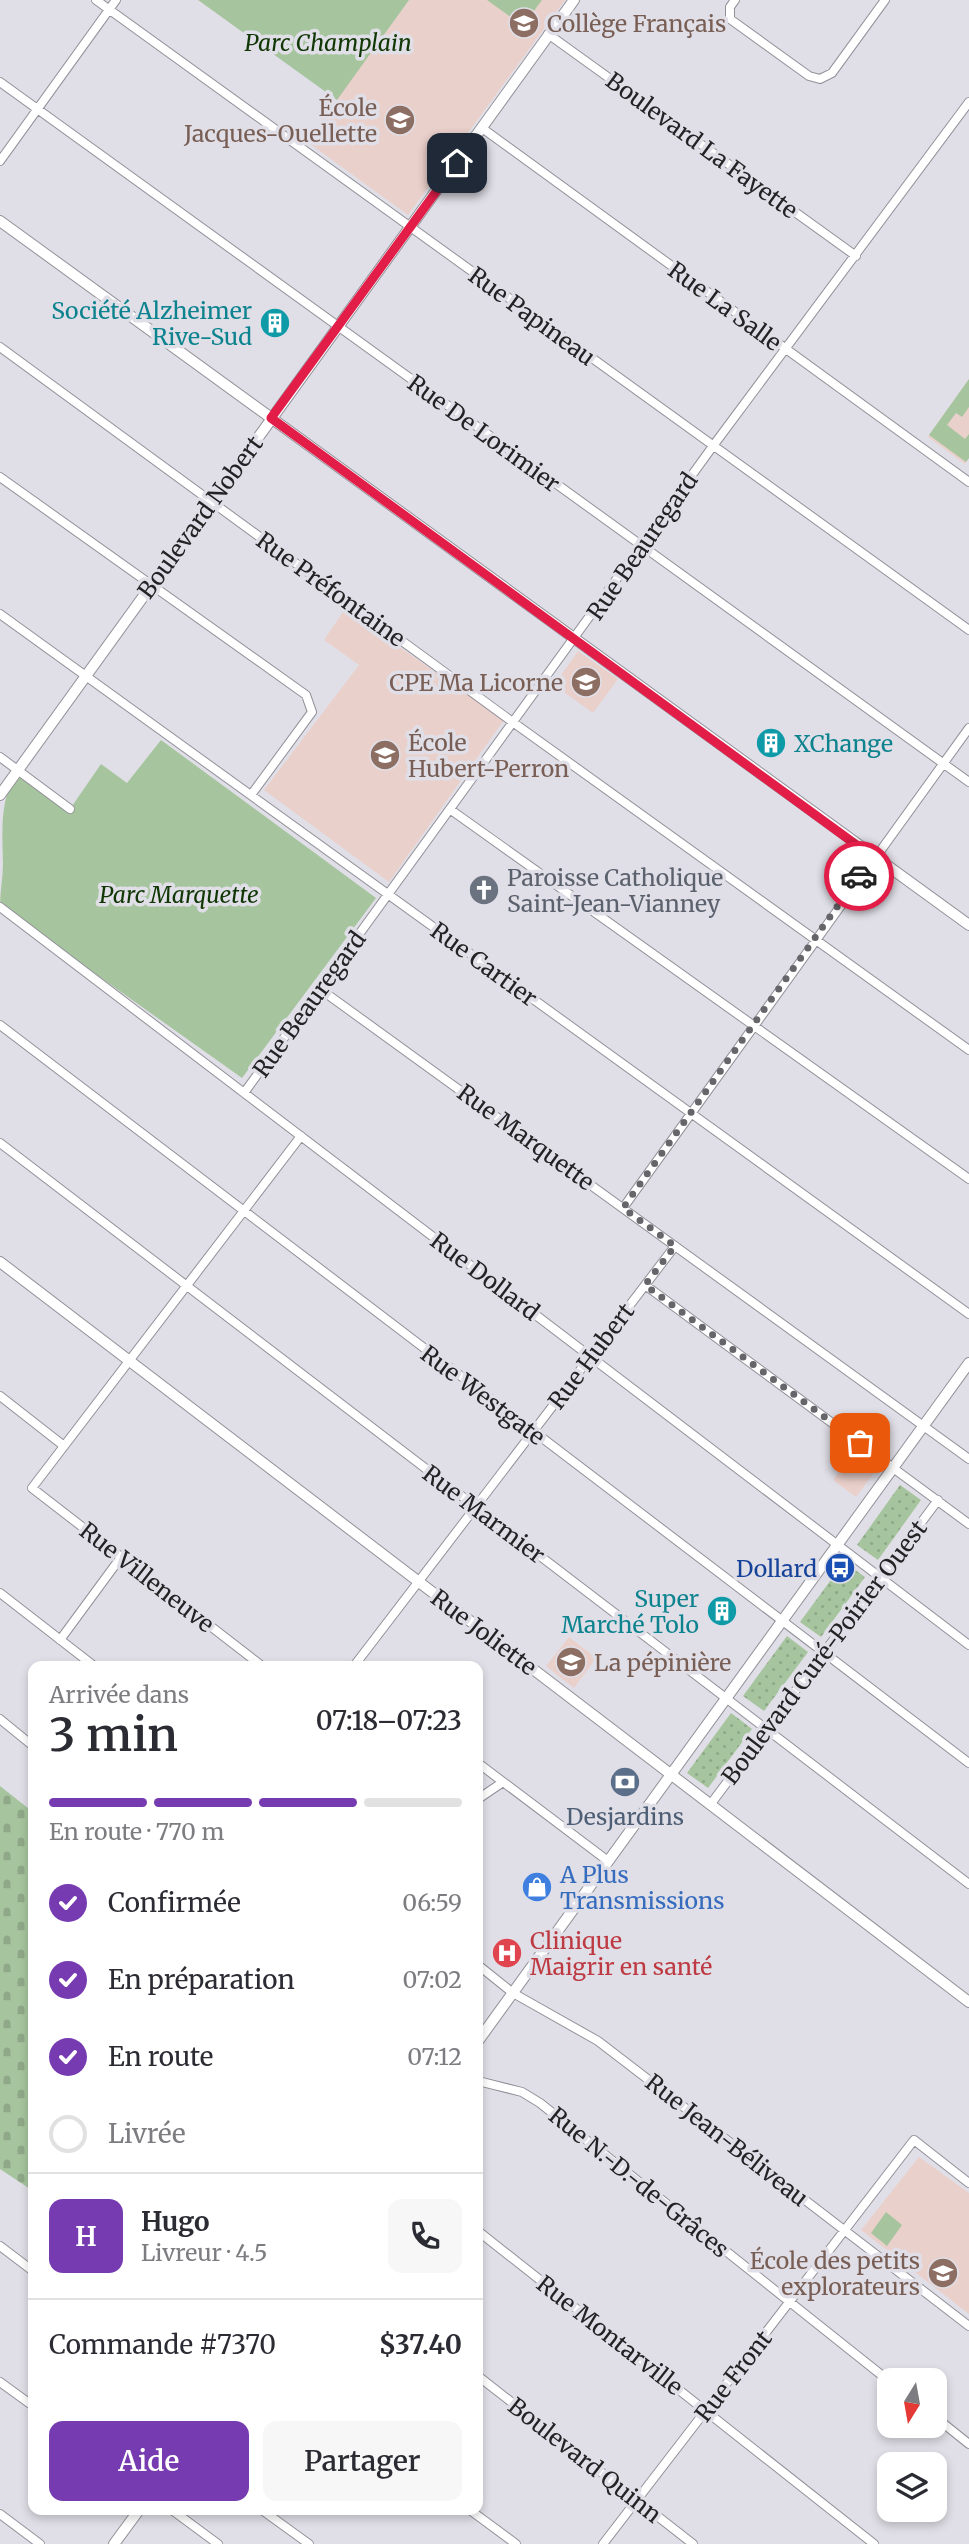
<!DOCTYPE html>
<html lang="fr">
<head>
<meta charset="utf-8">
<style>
  :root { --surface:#fff; --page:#f7f7f7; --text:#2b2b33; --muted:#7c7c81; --line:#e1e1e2; --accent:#763bb1 }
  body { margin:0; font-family:Merriweather,serif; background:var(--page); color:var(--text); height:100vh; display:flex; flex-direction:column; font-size:26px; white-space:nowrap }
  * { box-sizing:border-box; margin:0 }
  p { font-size:23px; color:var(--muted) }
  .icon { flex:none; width:38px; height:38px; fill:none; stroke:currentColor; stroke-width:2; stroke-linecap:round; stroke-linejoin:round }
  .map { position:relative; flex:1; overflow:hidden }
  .drawer { position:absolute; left:28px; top:1661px; width:455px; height:854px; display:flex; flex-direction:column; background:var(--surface); border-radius:14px; box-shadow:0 4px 10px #0003 }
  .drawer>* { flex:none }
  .needle { width:46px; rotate:191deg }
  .tools { position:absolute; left:877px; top:2368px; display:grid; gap:14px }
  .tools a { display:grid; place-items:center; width:70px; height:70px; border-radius:14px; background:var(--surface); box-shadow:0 4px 10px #0003; font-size:35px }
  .pin { position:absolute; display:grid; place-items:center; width:60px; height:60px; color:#fff; margin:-30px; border-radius:14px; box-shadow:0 4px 10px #0006 }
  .courier { position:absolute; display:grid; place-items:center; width:70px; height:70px; margin:-35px; border:5px solid #e11d48; border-radius:50%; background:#fff; color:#222; box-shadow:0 2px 9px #0007 }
  .overview em { font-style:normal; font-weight:600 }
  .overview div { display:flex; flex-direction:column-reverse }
  .overview { display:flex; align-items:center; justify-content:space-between; height:119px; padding:0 21px }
  h1 { font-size:46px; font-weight:600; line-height:52px }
  .bar { display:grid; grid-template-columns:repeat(4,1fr); gap:10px 7px; align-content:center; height:84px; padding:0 21px }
  .bar i { height:9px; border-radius:5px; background:var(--line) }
  .bar .current { background:var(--accent) }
  .bar p { grid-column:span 4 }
  .line { display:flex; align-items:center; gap:18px; padding:0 21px; border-top:2px solid var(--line) }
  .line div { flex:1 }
  .round { display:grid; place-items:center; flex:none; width:74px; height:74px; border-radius:14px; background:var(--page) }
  ol { padding:0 21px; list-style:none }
  li { display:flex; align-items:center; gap:21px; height:77px }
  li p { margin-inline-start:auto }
  li .icon { padding:7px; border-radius:50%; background:var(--accent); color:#fff; stroke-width:4 }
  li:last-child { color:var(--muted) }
  li i { width:38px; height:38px; border:4px solid var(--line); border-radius:50% }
  .cta { display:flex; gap:14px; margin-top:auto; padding:14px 21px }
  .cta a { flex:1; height:80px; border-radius:14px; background:var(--accent); color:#fff; font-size:28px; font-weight:600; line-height:80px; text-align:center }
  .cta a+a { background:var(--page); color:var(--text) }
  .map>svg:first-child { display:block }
  .education { fill:#ead0cb }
  .grass { fill:url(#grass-dots) }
  .cemetery { fill:url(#cemetery-stones) }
  .park { fill:#a6c59e }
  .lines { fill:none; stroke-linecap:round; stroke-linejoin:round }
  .street-casing { stroke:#929199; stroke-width:10 }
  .secondary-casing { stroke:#929199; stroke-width:12 }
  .street { stroke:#fff; stroke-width:8 }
  .secondary { stroke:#fff; stroke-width:10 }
  .done { stroke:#65656a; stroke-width:7; stroke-dasharray:0 12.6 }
  .route { stroke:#e11d48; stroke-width:9 }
  .labels { text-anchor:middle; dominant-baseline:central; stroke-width:7; stroke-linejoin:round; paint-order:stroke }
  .education-label { font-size:23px; fill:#785e54; stroke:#e0dfe7; text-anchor:start }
  .park-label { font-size:23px; font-style:italic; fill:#113705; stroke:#e0dfe7 }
  .street-label { font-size:23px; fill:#232326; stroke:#e0dfe7 }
  .culture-label { font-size:23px; fill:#0d838f; stroke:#e0dfe7; text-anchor:end }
  .worship-label { font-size:23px; fill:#5b616d; stroke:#e0dfe7; text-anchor:start }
  .transit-label { font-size:23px; fill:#164399; stroke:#e0dfe7; text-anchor:end }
  .service-label { font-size:23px; fill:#4e5e75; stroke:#e0dfe7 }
  .shop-label { font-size:23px; fill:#366cbe; stroke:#e0dfe7; text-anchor:start }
  .health-label { font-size:23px; fill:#be3a42; stroke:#e0dfe7; text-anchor:start }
</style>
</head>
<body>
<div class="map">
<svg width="969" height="2544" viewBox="0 0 969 2544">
  <defs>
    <pattern id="grass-dots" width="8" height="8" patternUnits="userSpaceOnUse" patternTransform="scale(1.75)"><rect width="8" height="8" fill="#a6c59e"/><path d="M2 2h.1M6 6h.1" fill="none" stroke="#8fa988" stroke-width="1.8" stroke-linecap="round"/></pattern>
    <pattern id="cemetery-stones" width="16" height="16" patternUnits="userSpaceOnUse" patternTransform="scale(1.75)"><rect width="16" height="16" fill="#a6c59e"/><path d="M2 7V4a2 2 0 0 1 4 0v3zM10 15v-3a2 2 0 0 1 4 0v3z" fill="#8fa988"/></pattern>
  </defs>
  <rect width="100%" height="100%" fill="#e0dfe7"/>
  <path class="education" d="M 409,0 L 565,0 L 408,215 L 306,141 Z
    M 969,379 L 969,458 L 965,464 L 928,437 Z
    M 345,609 L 504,720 L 389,882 L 264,790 L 359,665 L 324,640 Z
    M 578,651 L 618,679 L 593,713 L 554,685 Z
    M 856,1449 L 879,1466 L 856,1497 L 833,1480 Z
    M 569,1637 L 596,1658 L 574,1688 L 546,1666 Z
    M 919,2157 L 969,2193 L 969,2314 L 861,2230 Z"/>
  <path class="grass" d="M 900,1485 L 921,1500 L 878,1560 L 857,1545 Z
    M 844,1562 L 865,1577 L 821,1637 L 800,1622 Z
    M 787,1636 L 808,1652 L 764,1711 L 743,1696 Z
    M 731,1713 L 752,1729 L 708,1788 L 687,1773 Z"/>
  <path class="cemetery" d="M 0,1786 L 33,1812 L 33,2191 L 0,2169 Z"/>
  <path class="park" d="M 198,0 L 409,0 L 337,100 Z
    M 487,0 L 542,0 L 523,26 Z
    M 969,379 L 969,407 L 962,417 L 956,413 L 947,425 L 965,439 L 969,434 L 969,458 L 966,462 L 929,435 Z
    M 161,740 L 376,898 L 242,1078 L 0,906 C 0,892 3,877 3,863 C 2,825 0,803 17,769 L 70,809 L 101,764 L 127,783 Z
    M 886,2212 L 902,2225 L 887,2246 L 871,2233 Z"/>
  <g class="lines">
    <g class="street-casing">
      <path id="street" d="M 96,0 L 969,630
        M 735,0 L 730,7 L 730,19 L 809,76 L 820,79 L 832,73 L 885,0
        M 548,34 L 856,256
        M 0,82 L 969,782
        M 482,128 L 969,482
        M 0,161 L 116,0
        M 0,347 L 514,723 L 969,1050
        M 0,477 L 306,695 L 312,712 L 251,795
        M 0,614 L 969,1314
        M 0,757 L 70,809
        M 451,810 L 969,1179
        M 0,907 L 969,1645
        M 320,989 L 969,1459
        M 0,1025 L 969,1763
        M 244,1093 L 713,446 L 969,102
        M 0,1143 L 969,1884
        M 623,1208 L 969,728
        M 645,1285 L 969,1524
        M 0,1396 L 64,1446
        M 0,1593 L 94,1666
        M 60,1640 L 121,1557
        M 262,1666 L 32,1488 L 301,1136
        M 354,1666 L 675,1246
        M 0,1719 L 33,1746
        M 478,1763 L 608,1861
        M 478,1799 L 503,1782
        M 710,1805 L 938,1500
        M 478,1965 L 513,1993 L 598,2041 L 969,2326
        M 478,2081 L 522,2092 L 540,2103 L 889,2381
        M 478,2231 L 874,2544
        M 0,2246 L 33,2271
        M 478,2376 L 693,2544
        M 0,2382 L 33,2406
        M 934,2416 L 969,2444
        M 172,2510 L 218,2544
        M 262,2510 L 309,2544
        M 470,2510 L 516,2544
        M 0,2514 L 40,2544
        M 603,2544 L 914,2140 L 969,2183"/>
    </g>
    <g class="secondary-casing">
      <path id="secondary" d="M 0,221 L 969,925
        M 0,795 L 574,0
        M 0,1262 L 969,2002
        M 478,2041 L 969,1363
        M 114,2544 L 139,2510"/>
    </g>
    <use href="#street" class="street"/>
    <use href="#secondary" class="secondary"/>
  </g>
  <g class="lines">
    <path class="done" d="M 859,876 L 623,1208 L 675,1246 L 645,1285 L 860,1443"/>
    <path class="route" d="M 457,163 L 271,418 L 873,857 L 859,876"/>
  </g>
  <defs>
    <g id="university-disc" transform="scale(1.575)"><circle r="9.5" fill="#8d6e63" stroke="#e0dfe7"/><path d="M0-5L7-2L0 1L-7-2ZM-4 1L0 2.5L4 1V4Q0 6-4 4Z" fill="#fff"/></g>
    <g id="school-disc" transform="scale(1.575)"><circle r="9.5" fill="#8d6e63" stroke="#e0dfe7"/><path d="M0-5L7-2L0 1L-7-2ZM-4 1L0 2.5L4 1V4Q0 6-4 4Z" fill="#fff"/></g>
    <g id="building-disc" transform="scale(1.575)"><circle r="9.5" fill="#0f9aa8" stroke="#e0dfe7"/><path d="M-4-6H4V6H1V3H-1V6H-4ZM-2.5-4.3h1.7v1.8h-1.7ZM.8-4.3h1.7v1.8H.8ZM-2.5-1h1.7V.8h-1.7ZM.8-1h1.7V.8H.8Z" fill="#fff"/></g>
    <g id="church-disc" transform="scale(1.575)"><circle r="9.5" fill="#6b7280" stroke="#e0dfe7"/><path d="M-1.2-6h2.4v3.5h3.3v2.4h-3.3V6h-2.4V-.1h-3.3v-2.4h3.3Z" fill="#fff"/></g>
    <g id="bus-disc" transform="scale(1.575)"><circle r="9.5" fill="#1a4fb4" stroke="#e0dfe7"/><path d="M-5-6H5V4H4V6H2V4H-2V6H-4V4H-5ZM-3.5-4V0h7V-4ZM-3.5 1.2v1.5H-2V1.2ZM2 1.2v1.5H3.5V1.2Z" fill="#fff"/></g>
    <g id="bank-disc" transform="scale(1.575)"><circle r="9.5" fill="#5c6f8a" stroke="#e0dfe7"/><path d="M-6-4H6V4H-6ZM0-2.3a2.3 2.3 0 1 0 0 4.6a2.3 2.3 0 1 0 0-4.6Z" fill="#fff"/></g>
    <g id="shop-disc" transform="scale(1.575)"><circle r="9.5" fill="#3f7fe0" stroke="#e0dfe7"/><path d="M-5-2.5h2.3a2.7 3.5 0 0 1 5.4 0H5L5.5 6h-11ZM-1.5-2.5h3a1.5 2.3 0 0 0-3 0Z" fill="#fff"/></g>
    <g id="hospital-disc" transform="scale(1.575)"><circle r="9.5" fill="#e0444e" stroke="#e0dfe7"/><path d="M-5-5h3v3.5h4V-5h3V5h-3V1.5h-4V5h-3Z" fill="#fff"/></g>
  </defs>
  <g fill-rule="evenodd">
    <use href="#university-disc" x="524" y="23"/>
    <use href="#school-disc" x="400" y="120"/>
    <use href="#building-disc" x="275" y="323"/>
    <use href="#school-disc" x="586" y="682"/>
    <use href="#building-disc" x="771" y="743"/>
    <use href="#school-disc" x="385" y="755"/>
    <use href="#church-disc" x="484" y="890"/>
    <use href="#bus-disc" x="840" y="1568"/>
    <use href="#building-disc" x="722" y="1611"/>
    <use href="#school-disc" x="571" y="1662"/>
    <use href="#bank-disc" x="625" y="1782"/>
    <use href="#shop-disc" x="537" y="1887"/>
    <use href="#hospital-disc" x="507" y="1953"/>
    <use href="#school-disc" x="943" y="2273"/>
  </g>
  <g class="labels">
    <g class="education-label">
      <text x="547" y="23">Collège Français</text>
      <text x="377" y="107" text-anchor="end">École<tspan x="377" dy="26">Jacques-Ouellette</tspan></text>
      <text x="563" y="682" text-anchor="end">CPE Ma Licorne</text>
      <text x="408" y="742">École<tspan x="408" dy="26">Hubert-Perron</tspan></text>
      <text x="594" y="1662">La pépinière</text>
      <text x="920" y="2260" text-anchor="end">École des petits<tspan x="920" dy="26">explorateurs</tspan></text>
    </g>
    <g class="park-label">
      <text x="328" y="42">Parc Champlain</text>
      <text x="179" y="894">Parc Marquette</text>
    </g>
    <g class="street-label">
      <text transform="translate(702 145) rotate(36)">Boulevard La Fayette</text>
      <text transform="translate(725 306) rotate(36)">Rue La Salle</text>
      <text transform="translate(532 316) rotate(36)">Rue Papineau</text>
      <text transform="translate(484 433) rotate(36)">Rue De Lorimier</text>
      <text transform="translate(200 517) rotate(-54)">Boulevard Nobert</text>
      <text transform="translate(642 546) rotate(-55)">Rue Beauregard</text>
      <text transform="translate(331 589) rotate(36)">Rue Préfontaine</text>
      <text transform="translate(484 964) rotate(36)">Rue Cartier</text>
      <text transform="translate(309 1004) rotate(-54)">Rue Beauregard</text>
      <text transform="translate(526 1137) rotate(36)">Rue Marquette</text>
      <text transform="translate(485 1276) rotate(37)">Rue Dollard</text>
      <text transform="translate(591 1356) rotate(-53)">Rue Hubert</text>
      <text transform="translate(483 1395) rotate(37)">Rue Westgate</text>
      <text transform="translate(484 1514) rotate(37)">Rue Marmier</text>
      <text transform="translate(147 1577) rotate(38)">Rue Villeneuve</text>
      <text transform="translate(484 1632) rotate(37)">Rue Joliette</text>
      <text transform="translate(824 1652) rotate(-53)">Boulevard Curé-Poirier Ouest</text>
      <text transform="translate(727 2140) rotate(38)">Rue Jean-Béliveau</text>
      <text transform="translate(639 2182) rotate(39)">Rue N.-D.-de-Grâces</text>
      <text transform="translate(610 2335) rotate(38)">Rue Montarville</text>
      <text transform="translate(733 2376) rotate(-52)">Rue Front</text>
      <text transform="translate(585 2460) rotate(38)">Boulevard Quinn</text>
    </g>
    <g class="culture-label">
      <text x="252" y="310">Société Alzheimer<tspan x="252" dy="26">Rive-Sud</tspan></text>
      <text x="794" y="743" text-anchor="start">XChange</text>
      <text x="699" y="1598">Super<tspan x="699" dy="26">Marché Tolo</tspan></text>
    </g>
    <g class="worship-label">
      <text x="507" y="877">Paroisse Catholique<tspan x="507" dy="26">Saint-Jean-Vianney</tspan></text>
    </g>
    <g class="transit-label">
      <text x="817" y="1568">Dollard</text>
    </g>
    <g class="service-label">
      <text x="625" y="1816">Desjardins</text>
    </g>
    <g class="shop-label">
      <text x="560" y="1874">A Plus<tspan x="560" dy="26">Transmissions</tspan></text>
    </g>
    <g class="health-label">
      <text x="530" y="1940">Clinique<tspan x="530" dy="26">Maigrir en santé</tspan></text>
    </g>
  </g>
</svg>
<div class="tools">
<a><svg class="needle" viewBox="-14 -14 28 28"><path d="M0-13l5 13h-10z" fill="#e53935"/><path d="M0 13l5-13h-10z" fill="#7c7c81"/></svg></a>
<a><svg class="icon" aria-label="layers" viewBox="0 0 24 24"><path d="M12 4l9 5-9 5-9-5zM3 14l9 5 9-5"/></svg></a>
</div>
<div class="pin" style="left:860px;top:1443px;background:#ea580c"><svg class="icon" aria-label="bag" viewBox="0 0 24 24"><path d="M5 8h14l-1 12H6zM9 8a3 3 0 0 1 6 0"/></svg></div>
<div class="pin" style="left:457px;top:163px;background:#1f2937"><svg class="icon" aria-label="home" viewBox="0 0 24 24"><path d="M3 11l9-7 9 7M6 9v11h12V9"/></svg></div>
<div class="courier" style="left:859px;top:876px"><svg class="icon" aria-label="car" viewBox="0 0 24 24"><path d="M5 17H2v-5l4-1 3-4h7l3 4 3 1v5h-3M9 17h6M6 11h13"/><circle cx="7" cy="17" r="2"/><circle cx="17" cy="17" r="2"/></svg></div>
<section class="drawer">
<div class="overview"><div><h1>3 min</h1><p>Arrivée dans</p></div><em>07:18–07:23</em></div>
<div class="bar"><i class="current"></i><i class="current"></i><i class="current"></i><i></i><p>En route · 770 m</p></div>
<ol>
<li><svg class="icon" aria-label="check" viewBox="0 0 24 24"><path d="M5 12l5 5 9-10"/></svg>Confirmée<p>06:59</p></li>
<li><svg class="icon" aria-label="check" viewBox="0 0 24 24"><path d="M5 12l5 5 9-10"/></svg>En préparation<p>07:02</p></li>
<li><svg class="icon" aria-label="check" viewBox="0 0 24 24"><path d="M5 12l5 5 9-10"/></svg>En route<p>07:12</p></li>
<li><i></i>Livrée</li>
</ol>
<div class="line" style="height:126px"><b class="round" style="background:var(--accent);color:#fff">H</b><div><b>Hugo</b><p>Livreur · 4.5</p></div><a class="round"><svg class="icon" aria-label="phone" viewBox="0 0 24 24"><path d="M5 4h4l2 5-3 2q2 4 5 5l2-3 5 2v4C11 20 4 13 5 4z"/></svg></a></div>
<div class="line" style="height:91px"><div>Commande #7370</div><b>$37.40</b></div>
<div class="cta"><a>Aide</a><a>Partager</a></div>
</section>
</div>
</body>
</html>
